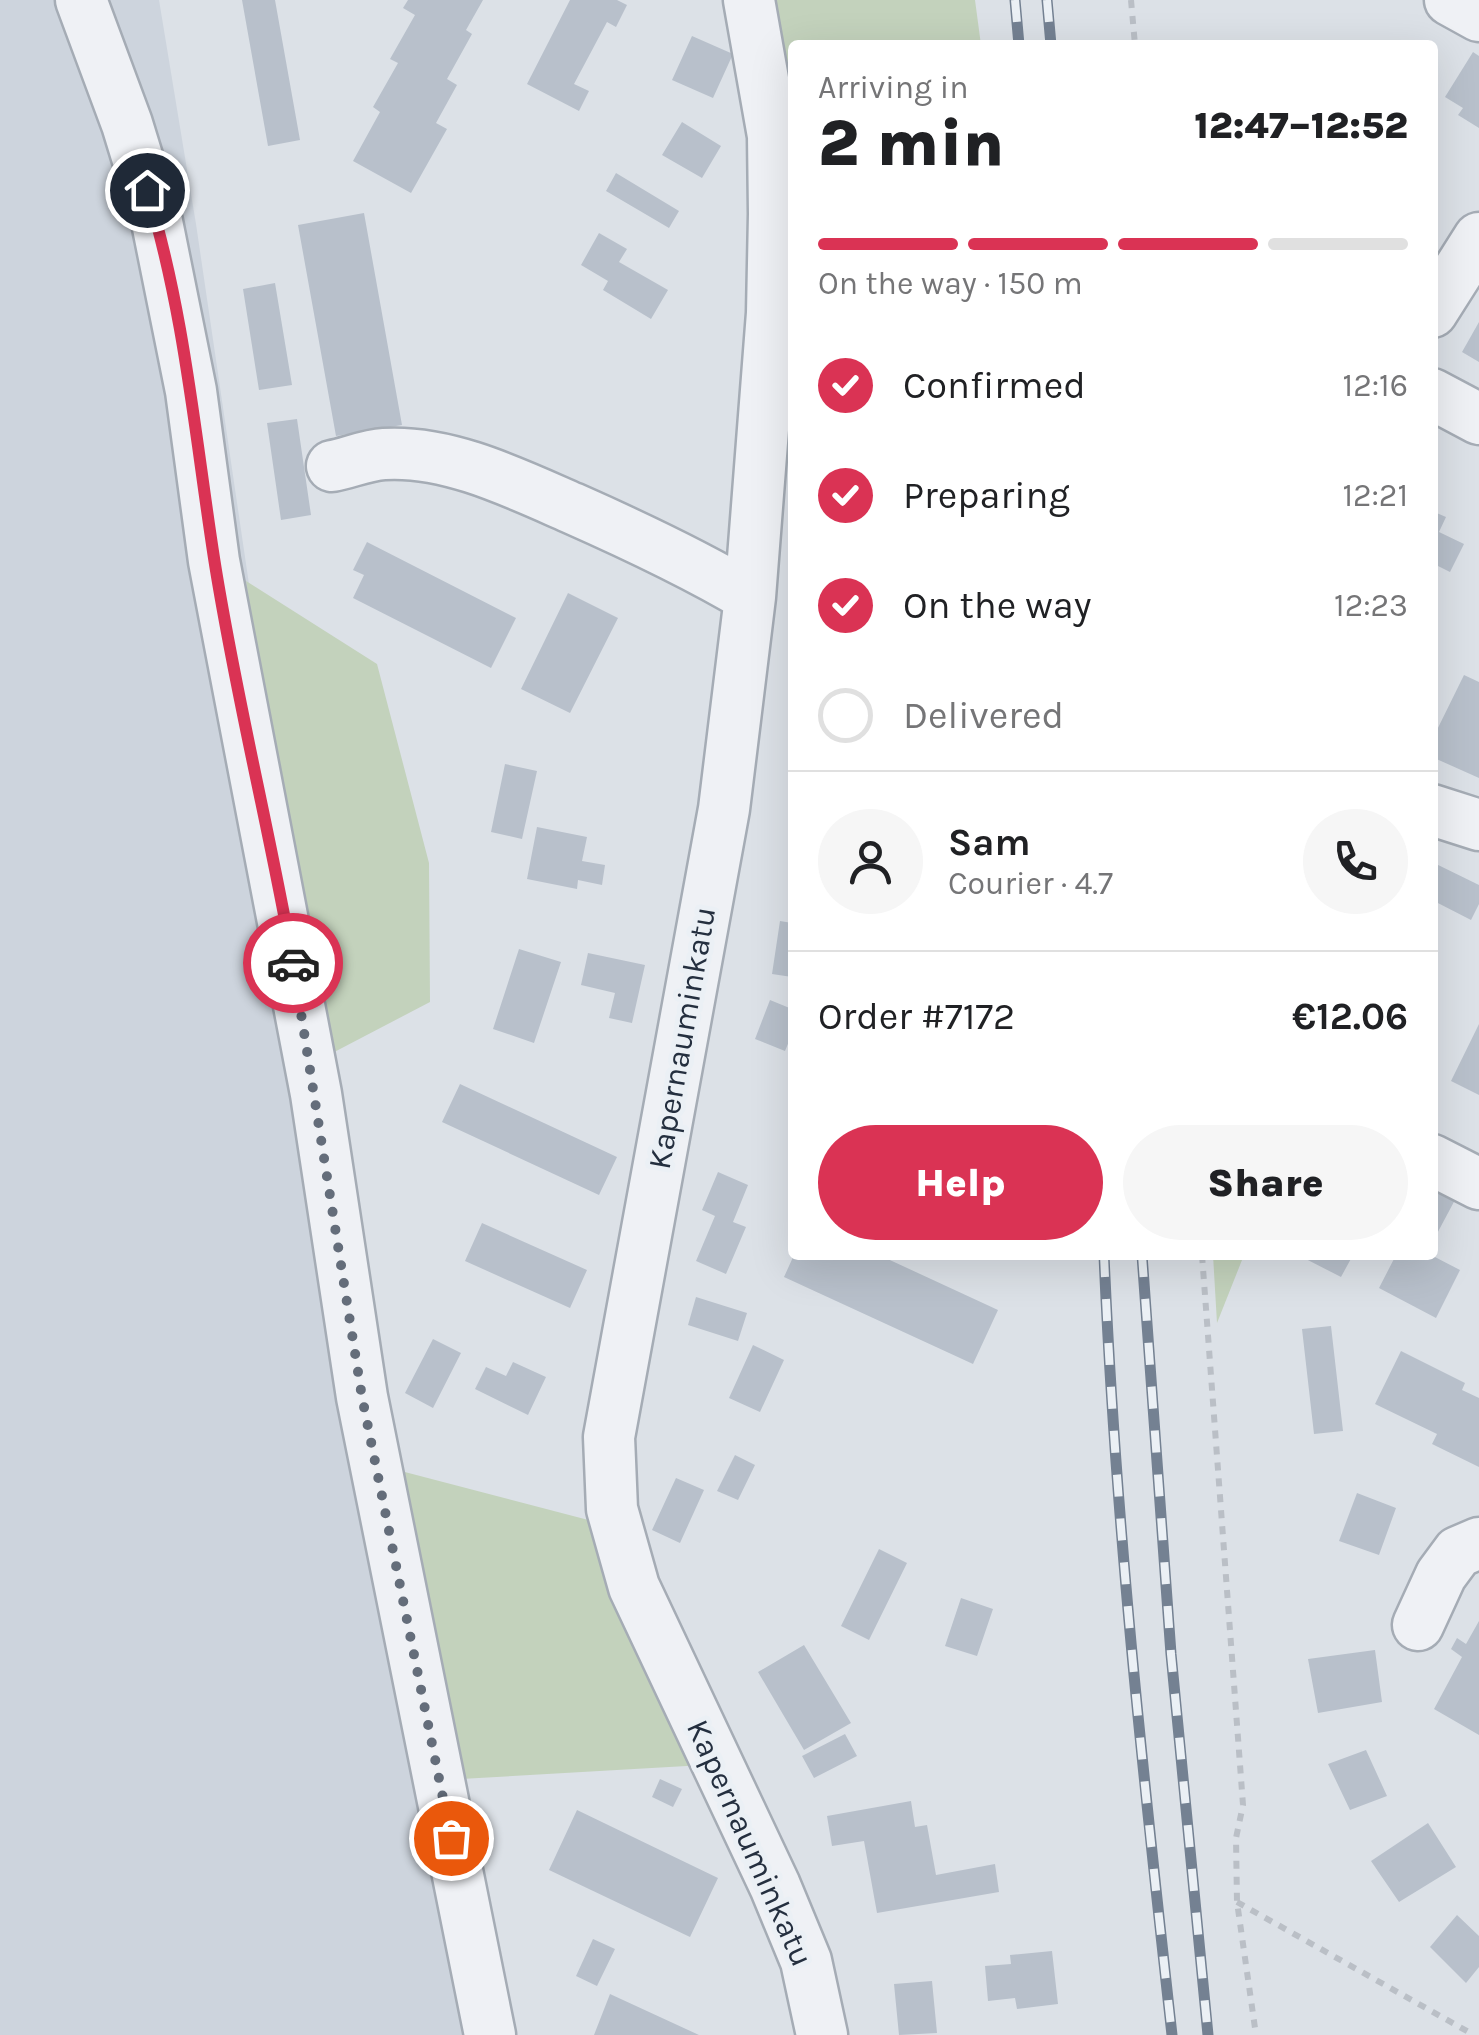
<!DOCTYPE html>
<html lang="en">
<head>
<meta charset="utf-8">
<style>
  :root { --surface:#fff; --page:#f6f6f6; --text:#202124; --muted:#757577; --line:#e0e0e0; --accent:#da3354 }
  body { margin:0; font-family:Karla,sans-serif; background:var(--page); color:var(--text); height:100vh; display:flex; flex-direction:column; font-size:38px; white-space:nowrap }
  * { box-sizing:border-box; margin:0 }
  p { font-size:32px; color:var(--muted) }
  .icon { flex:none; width:55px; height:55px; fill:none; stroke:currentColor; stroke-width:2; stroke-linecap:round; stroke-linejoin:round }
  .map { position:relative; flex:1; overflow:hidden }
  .sheet { position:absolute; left:788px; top:40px; width:650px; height:1220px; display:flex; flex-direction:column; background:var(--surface); border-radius:10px; box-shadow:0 10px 40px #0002 }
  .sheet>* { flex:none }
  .pin { position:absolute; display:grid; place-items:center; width:85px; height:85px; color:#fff; margin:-42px; border:5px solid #fff; border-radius:50%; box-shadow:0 2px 10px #0007 }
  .courier { position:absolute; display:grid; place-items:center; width:100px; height:100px; margin:-50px; border:8px solid #da3354; border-radius:50%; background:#fff; color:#222; box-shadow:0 2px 12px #0007 }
  .summary em { font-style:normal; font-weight:800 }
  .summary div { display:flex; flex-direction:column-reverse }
  .summary { display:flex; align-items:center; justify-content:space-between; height:170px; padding:0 30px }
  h1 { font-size:65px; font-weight:800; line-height:75px }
  .bar { display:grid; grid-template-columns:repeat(4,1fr); gap:15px 10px; align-content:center; height:120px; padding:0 30px }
  .bar i { height:12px; border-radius:8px; background:var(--line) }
  .bar .selected { background:var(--accent) }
  .bar p { grid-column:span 4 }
  .line { display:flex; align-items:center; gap:25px; padding:0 30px; border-top:2px solid var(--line) }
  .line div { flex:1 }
  .round { display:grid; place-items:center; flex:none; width:105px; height:105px; border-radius:52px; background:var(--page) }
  ol { padding:0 30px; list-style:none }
  li { display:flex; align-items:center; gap:30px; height:110px }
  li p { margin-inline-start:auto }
  li .icon { padding:10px; border-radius:50%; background:var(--accent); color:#fff; stroke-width:4 }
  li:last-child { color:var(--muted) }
  li i { width:55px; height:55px; border:5px solid var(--line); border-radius:50% }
  .cta { display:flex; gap:20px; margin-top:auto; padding:20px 30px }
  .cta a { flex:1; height:115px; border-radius:60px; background:var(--accent); color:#fff; font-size:40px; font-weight:800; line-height:115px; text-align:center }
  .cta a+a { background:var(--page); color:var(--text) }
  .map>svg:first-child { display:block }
  .built { fill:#cdd4dd }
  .green { fill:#c3d2bc }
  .building { fill:#b8c0cb }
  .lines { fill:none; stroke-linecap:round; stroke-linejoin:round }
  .minor-casing { stroke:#a5acb5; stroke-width:55 }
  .path { stroke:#babfc6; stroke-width:6; stroke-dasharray:8 8; stroke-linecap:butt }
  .minor { stroke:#eff1f5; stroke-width:50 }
  .rail-casing { stroke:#748192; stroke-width:11 }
  .rail { stroke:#ebf0f5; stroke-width:8; stroke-dasharray:22; stroke-linecap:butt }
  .done { stroke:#646d7a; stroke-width:10; stroke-dasharray:0 18 }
  .route { stroke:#da3354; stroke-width:12 }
  .labels { text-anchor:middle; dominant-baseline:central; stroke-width:10; stroke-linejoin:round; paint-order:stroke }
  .street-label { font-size:32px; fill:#242f3f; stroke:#ebf0f5 }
</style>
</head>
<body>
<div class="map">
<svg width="1479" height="2035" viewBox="0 0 1479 2035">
  <rect width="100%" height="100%" fill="#dce1e7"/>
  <path class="built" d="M 0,0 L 159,0 L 196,224 L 319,1060 L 495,2035 L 0,2035 Z"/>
  <path class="green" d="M 767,0 L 975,0 L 981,45 L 792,45 L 792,131 Z
    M 246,581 L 377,664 L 429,863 L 430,1002 L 319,1060 Z
    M 1213,1255 L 1244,1255 L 1217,1323 Z
    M 378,1465 L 596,1522 L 704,1765 L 443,1780 Z"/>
  <path class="building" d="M 242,0 L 275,0 L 300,140 L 268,146 Z
    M 408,0 L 483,0 L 466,30 L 472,34 L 447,79 L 457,85 L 436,123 L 447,129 L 411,193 L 353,161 L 380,112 L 373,107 L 398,63 L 390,59 L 415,15 L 403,8 Z
    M 570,0 L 617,0 L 627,5 L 616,27 L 607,22 L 574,84 L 589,91 L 579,111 L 527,84 Z
    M 692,36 L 733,54 L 713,98 L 672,80 Z
    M 1473,52 L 1479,56 L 1479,128 L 1458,115 L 1463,108 L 1445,97 Z
    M 682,122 L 721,146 L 702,178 L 662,155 Z
    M 616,173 L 679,211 L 669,228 L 606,191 Z
    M 364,213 L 402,425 L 336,436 L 298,225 Z
    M 599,233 L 627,249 L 619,262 L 668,290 L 651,319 L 603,290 L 608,281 L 581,265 Z
    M 275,283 L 292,385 L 259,390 L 243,289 Z
    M 1479,322 L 1479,362 L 1462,352 Z
    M 297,419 L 311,515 L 281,520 L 267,423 Z
    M 1432,511 L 1446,517 L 1439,532 L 1464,544 L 1450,572 L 1432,563 Z
    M 367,542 L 516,618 L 491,668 L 353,598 L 364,575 L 353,570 Z
    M 568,593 L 618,618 L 570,713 L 521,689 Z
    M 1464,675 L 1479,682 L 1479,778 L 1432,757 L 1432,740 Z
    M 505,764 L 537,771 L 522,839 L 491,832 Z
    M 537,827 L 587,837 L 582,861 L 605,865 L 602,885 L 578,880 L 577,889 L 527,879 Z
    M 1432,862 L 1479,885 L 1479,904 L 1471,920 L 1432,900 Z
    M 780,921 L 792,923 L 792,977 L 772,974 Z
    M 519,949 L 561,962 L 534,1043 L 493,1029 Z
    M 588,953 L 645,965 L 632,1023 L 609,1018 L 615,993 L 581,985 Z
    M 770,1000 L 792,1009 L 792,1034 L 785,1051 L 755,1039 Z
    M 1479,1024 L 1479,1095 L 1451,1081 Z
    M 460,1084 L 617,1157 L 599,1195 L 442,1122 Z
    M 718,1172 L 748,1185 L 733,1222 L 746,1227 L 726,1274 L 696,1261 L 715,1216 L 702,1210 Z
    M 1432,1185 L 1456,1198 L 1432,1243 Z
    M 482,1223 L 587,1270 L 570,1308 L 465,1261 Z
    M 794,1255 L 879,1255 L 998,1310 L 973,1364 L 784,1277 Z
    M 1298,1255 L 1353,1255 L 1341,1277 Z
    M 1396,1255 L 1431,1255 L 1460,1270 L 1436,1318 L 1379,1288 Z
    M 696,1297 L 747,1313 L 738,1341 L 688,1325 Z
    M 1331,1326 L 1343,1431 L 1314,1434 L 1302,1329 Z
    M 433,1339 L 461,1353 L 433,1408 L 405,1393 Z
    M 753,1345 L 784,1360 L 760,1412 L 729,1398 Z
    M 1401,1351 L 1465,1383 L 1462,1390 L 1479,1398 L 1479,1467 L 1432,1444 L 1437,1434 L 1375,1404 Z
    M 513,1362 L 546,1377 L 528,1415 L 475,1389 L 486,1367 L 506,1376 Z
    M 735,1455 L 755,1465 L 738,1500 L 717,1491 Z
    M 676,1478 L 704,1490 L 680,1543 L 652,1530 Z
    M 1357,1493 L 1396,1508 L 1379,1555 L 1339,1541 Z
    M 879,1549 L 907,1563 L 869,1640 L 841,1626 Z
    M 961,1598 L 993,1609 L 977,1656 L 945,1646 Z
    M 1479,1621 L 1479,1735 L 1434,1709 L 1462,1657 L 1451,1649 L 1457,1638 L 1466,1644 Z
    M 804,1645 L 851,1723 L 804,1750 L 758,1672 Z
    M 1375,1650 L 1382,1702 L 1318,1713 L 1308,1659 Z
    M 845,1734 L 857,1756 L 814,1778 L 802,1756 Z
    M 1366,1750 L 1387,1796 L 1350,1810 L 1328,1764 Z
    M 660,1779 L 682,1789 L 673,1807 L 652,1797 Z
    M 911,1801 L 915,1827 L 927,1825 L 936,1875 L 995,1864 L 999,1892 L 877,1913 L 864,1841 L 832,1846 L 827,1816 Z
    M 577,1810 L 718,1878 L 690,1937 L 549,1870 Z
    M 1428,1823 L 1456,1867 L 1399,1902 L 1371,1861 Z
    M 1457,1915 L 1479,1936 L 1479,1967 L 1466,1983 L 1430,1947 Z
    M 593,1939 L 615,1949 L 597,1986 L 576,1976 Z
    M 1052,1951 L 1058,2004 L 1017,2009 L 1015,1998 L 988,2001 L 985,1966 L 1011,1964 L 1010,1955 Z
    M 932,1981 L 937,2033 L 899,2035 L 894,1984 Z
    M 610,1994 L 699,2035 L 594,2035 Z"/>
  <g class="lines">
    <g class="minor-casing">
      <path id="minor" d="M 81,0 L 127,124 L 157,222 L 191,391 L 214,561 L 316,1094 L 362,1397 L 490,2035
        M 749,0 L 773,136 L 774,214 L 772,313 L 750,597 L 724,809 L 609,1437 L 612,1509 L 634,1587 L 775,1886 L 806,1961 L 822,2035
        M 1450,0 L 1479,16
        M 1432,312 L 1479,238
        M 1432,394 L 1479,419
        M 332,466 C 348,463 367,455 384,454 C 448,450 515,483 572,508 C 633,535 693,563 750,597
        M 1432,810 L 1479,825
        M 1432,1160 L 1479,1184
        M 1418,1625 L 1441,1575 L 1458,1552 L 1479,1543"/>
    </g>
    <path class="path" d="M 1131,0 L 1135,45
      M 1202,1255 L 1243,1805 L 1236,1838 L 1237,1902 L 1256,2035
      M 1237,1902 L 1474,2035"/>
    <use href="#minor" class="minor"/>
    <g class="rail-casing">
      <path id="rail" d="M 1015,0 L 1019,45
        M 1047,0 L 1051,45
        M 1104,1255 C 1115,1516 1143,1775 1172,2035
        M 1142,1255 L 1171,1654 L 1208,2035"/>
    </g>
    <use href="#rail" class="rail"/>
  </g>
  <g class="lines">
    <path class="done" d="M 293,963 L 362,1397 L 451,1838"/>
    <path class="route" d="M 147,190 C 184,309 195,435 214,558 C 235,693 269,827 293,963"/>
  </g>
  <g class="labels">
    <g class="street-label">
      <text transform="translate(682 1038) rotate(-80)">Kapernauminkatu</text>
      <text transform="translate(750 1843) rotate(66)">Kapernauminkatu</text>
    </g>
  </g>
</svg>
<div class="pin" style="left:451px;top:1838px;background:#ea580c"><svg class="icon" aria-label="bag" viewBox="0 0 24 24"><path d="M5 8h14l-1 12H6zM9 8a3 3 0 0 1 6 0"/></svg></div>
<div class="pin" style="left:147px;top:190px;background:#1f2937"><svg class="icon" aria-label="home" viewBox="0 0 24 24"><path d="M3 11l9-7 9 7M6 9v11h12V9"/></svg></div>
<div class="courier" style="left:293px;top:963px"><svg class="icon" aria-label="car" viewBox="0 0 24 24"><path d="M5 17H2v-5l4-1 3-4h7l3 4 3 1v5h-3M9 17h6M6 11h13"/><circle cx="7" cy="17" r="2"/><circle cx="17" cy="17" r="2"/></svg></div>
<section class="sheet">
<div class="summary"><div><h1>2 min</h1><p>Arriving in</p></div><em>12:47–12:52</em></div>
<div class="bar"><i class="selected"></i><i class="selected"></i><i class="selected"></i><i></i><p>On the way · 150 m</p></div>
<ol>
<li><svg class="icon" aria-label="check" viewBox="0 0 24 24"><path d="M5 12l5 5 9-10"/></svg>Confirmed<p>12:16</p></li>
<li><svg class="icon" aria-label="check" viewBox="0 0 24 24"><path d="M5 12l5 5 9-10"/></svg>Preparing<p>12:21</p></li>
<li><svg class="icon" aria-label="check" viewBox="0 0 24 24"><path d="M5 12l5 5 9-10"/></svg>On the way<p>12:23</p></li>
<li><i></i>Delivered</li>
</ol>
<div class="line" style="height:180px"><a class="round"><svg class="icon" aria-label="person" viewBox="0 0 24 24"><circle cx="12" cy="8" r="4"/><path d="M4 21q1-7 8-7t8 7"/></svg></a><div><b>Sam</b><p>Courier · 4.7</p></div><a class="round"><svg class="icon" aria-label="phone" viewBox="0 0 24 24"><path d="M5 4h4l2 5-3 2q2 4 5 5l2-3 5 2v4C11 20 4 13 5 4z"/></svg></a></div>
<div class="line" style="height:130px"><div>Order #7172</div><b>€12.06</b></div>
<div class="cta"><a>Help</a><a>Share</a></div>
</section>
</div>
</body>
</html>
